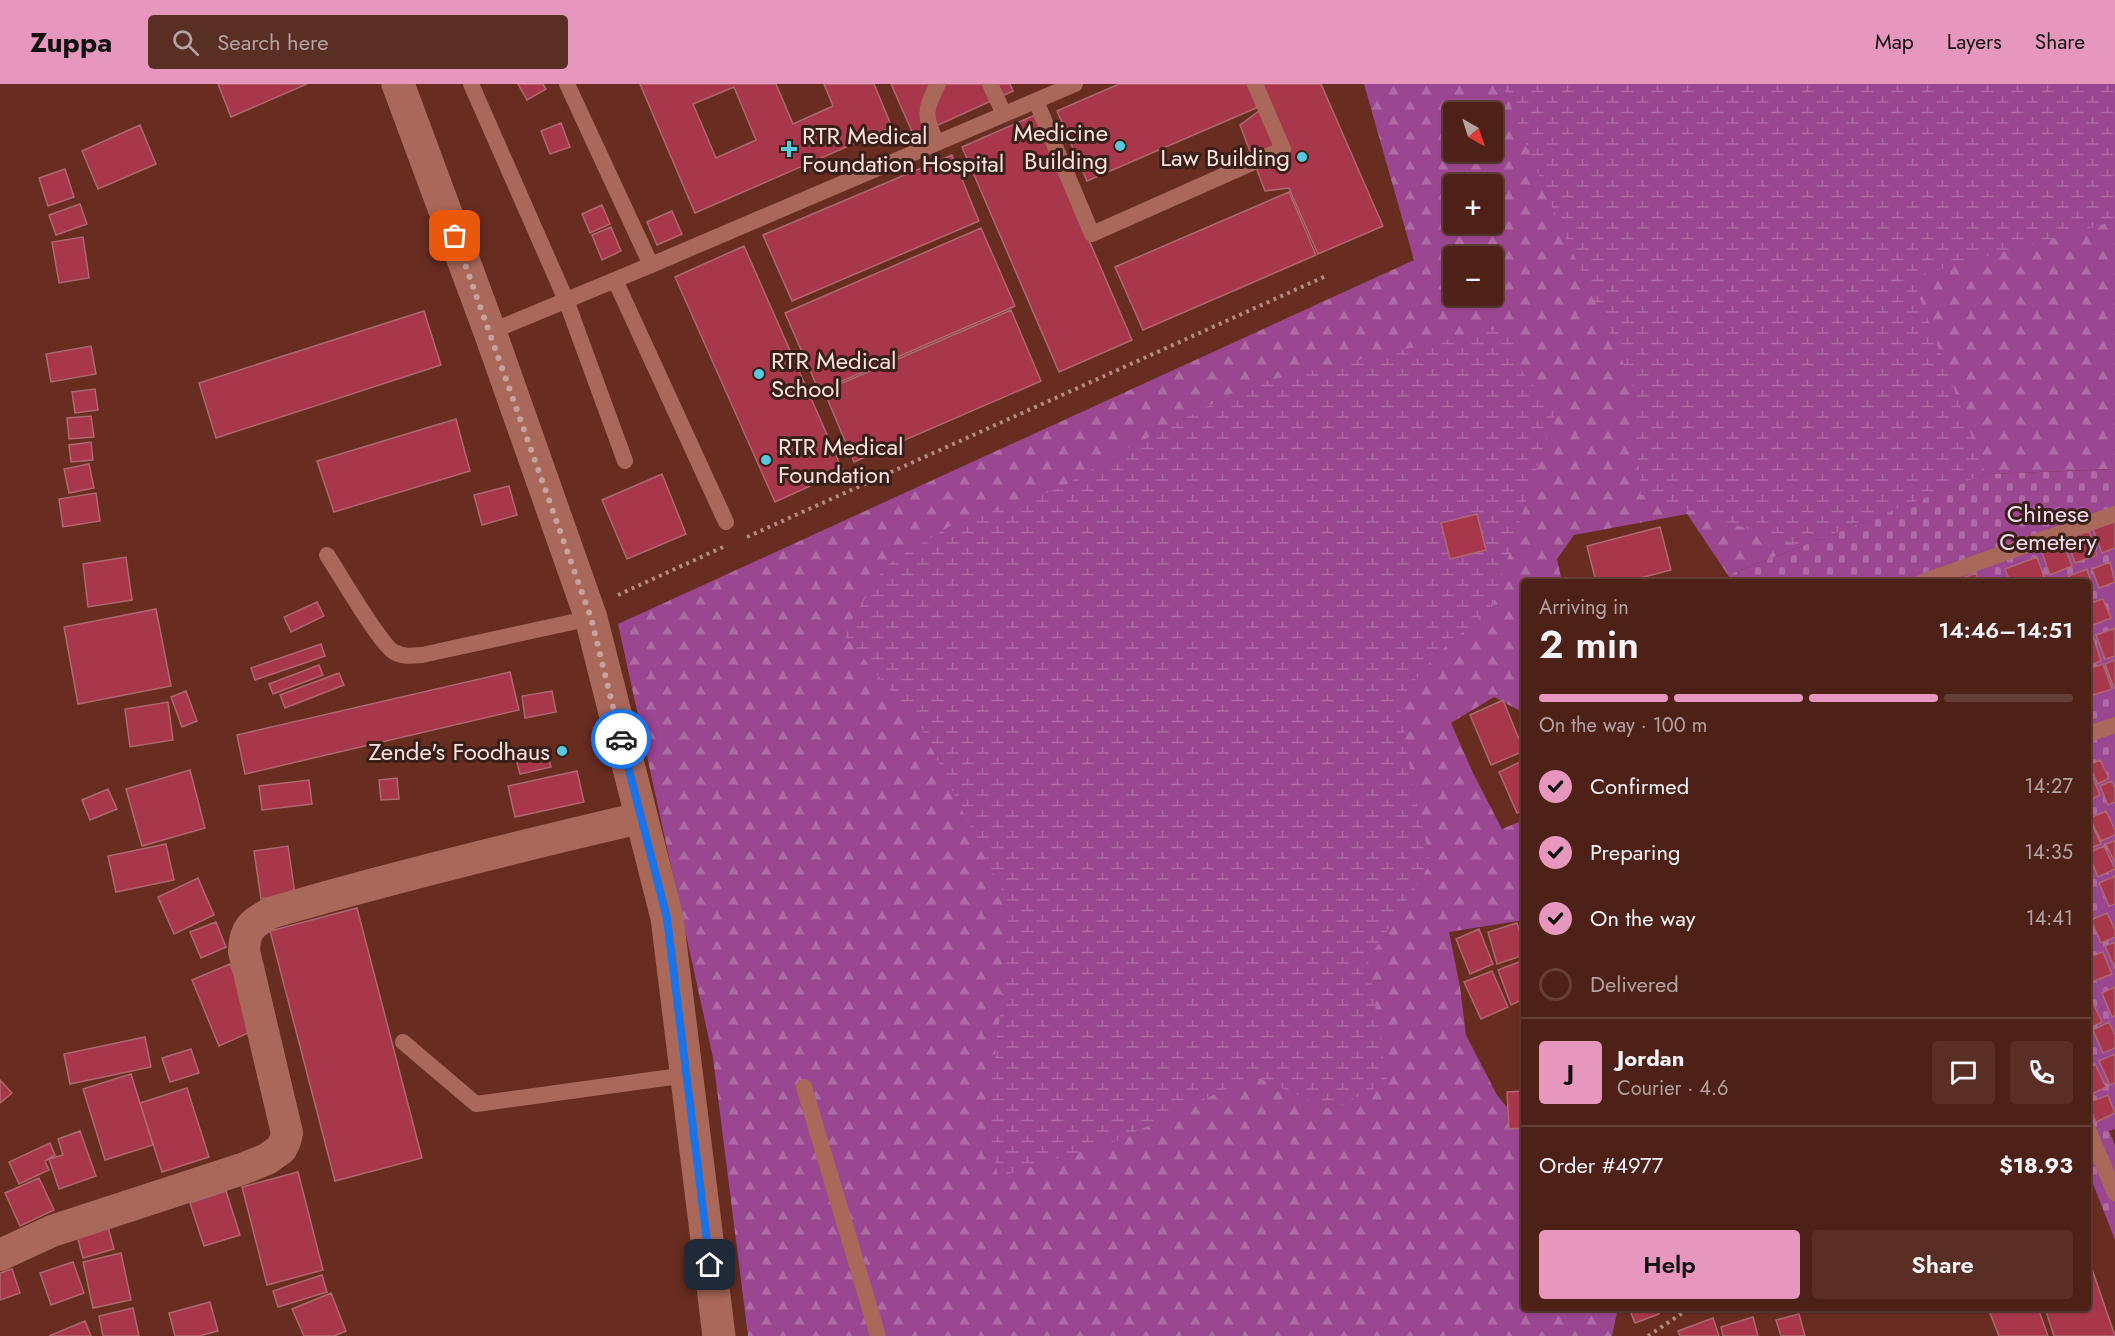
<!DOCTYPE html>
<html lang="en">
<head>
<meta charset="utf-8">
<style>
  :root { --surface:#4e2118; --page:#582e25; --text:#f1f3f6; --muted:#b3a3a2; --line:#653e37; --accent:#e797bd }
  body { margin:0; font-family:Jost,sans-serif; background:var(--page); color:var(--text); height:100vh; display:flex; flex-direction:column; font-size:22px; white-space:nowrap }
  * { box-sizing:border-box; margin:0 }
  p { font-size:20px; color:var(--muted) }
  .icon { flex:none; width:33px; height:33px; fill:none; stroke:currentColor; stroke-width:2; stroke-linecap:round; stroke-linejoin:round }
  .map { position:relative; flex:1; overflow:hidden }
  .sheet { position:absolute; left:1521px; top:495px; width:570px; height:732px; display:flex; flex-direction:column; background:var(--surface); border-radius:6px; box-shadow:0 2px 4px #0004,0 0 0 2px var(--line) }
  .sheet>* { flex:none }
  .needle { width:39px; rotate:141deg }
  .fabs { position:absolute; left:1443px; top:18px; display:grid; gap:12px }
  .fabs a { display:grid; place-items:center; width:60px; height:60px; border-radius:6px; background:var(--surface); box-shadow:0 2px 4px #0004,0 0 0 2px var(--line); font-size:30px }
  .pin { position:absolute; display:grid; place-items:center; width:51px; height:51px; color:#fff; margin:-26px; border-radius:12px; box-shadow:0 3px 9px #0006 }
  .courier { position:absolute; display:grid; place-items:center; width:60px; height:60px; margin:-30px; border:4px solid #1a73e8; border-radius:50%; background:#fff; color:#222; box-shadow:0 2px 8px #0007 }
  .overview em { font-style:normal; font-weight:600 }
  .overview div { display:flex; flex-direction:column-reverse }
  .overview { display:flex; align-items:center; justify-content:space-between; height:102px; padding:0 18px }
  h1 { font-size:39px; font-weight:600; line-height:45px }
  .bar { display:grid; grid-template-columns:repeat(4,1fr); gap:9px 6px; align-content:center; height:72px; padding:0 18px }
  .bar i { height:8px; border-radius:4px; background:var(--line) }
  .bar .current { background:var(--accent) }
  .bar p { grid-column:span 4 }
  .line { display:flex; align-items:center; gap:15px; padding:0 18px; border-top:2px solid var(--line) }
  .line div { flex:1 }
  .round { display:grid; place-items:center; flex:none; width:63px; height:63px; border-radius:6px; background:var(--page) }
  ol { padding:0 18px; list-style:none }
  li { display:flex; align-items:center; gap:18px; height:66px }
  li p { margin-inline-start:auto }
  li .icon { padding:6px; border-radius:50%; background:var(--accent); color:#111; stroke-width:4 }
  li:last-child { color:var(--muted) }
  li i { width:33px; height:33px; border:3px solid var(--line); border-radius:50% }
  .button { display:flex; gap:12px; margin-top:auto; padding:12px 18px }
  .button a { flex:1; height:69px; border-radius:6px; background:var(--accent); color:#111; font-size:24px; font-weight:600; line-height:69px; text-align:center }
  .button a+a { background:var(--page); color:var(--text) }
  header { display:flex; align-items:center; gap:36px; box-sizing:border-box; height:84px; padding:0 30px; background:var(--accent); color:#111 }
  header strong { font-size:28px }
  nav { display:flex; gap:33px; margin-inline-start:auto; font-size:21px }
  .search { width:420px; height:54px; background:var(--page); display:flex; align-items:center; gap:15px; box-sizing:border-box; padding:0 21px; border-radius:6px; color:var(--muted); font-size:22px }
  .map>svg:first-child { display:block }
  .forest { fill:url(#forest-firs); fill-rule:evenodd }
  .wetland { fill:url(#wetland-marsh) }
  .cemetery { fill:url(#cemetery-stones) }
  .building { fill:#a8374c; stroke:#ad6870; stroke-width:1.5; fill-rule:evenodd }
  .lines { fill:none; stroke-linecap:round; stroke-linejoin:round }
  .path { stroke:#b48b82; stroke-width:4; stroke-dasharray:3 4.5; stroke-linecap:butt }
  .lane { stroke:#aa685a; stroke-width:16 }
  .street { stroke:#aa685a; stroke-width:32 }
  .secondary { stroke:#aa685a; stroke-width:33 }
  .done { stroke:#c7a39c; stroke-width:6; stroke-dasharray:0 10.8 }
  .route { stroke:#1a73e8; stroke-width:8 }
  .poi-dot { fill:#56c9e0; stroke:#3a1f19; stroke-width:2 }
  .labels { text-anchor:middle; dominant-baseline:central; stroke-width:6; stroke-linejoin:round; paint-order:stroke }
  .poi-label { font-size:24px; fill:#fae3de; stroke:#3a1f19; text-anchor:end }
  .park-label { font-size:24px; fill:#f3dbee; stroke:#3a1f19 }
</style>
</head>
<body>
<header>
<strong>Zuppa</strong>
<div class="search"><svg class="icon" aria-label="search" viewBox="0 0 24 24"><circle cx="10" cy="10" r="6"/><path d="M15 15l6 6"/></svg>Search here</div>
<nav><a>Map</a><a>Layers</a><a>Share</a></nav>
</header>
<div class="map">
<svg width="2115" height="1252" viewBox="0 0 2115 1252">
  <defs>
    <pattern id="forest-firs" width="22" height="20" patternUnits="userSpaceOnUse" patternTransform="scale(1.5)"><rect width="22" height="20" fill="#9b4690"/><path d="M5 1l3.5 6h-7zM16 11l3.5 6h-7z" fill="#af69a4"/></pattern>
    <pattern id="wetland-marsh" width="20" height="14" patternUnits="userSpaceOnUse" patternTransform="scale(1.5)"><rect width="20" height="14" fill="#9b4690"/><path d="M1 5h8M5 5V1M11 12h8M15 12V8" fill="none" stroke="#af69a4"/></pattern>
    <pattern id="cemetery-stones" width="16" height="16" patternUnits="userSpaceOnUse" patternTransform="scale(1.5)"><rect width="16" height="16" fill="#9b4690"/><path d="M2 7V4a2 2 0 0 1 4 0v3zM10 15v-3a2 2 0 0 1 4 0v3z" fill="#af69a4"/></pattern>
  </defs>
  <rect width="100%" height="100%" fill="#682c20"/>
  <path class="forest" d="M 1364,0 L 2115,0 L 2115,385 L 1986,390 L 1728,491 L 1687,430 L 1574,451 L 1557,475 L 1562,498 L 1524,498 L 1524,629 L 1494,613 L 1451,639 L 1473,689 L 1502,745 L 1524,736 L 1524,836 L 1449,848 L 1460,903 L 1466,951 L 1497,1011 L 1524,1044 L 1524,1224 L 1618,1224 L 1612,1252 L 748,1252 L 713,974 L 618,540 L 1414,176 ZM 1454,28 L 1492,28 L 1492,68 L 1454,68 ZM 1454,100 L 1492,100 L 1492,140 L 1454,140 ZM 1454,172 L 1492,172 L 1492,212 L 1454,212 Z"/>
  <path class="wetland" d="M 1502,0 L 2115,0 L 2115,137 L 1912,193 L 1986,390 L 1802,462 L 1641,411 L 1632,298 L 1550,119 Z
    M 1511,241 L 1518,282 L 1555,329 L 1492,523 L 1436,571 L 1399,616 L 1413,704 L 1431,779 L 1368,876 L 1387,998 L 1332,1026 L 1254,992 L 1116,1057 L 998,1093 L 987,1035 L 1001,924 L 1009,821 L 921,643 L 843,550 L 885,482 L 950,442 L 1060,404 L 1130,363 L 1248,301 Z"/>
  <path class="cemetery" d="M 2115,385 L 2115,1045 L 2109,1047 L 2115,1061 L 2115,1156 L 2088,1087 L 2088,498 L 1731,498 L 1728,491 L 1986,390 Z"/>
  <path class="building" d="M 218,0 L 307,0 L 231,33 Z
    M 518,0 L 543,0 L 546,5 L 527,16 Z
    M 640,0 L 776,0 L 793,40 L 833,22 L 824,0 L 874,0 L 892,43 L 695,129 ZM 734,3 L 756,56 L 716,74 L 693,20 Z
    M 891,0 L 1010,0 L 1013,7 L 914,52 Z
    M 1119,0 L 1255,0 L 1263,21 L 1087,97 L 1057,27 Z
    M 1258,0 L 1321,0 L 1383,142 L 1318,170 L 1289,104 L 1265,107 L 1240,41 L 1267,21 Z
    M 1035,31 L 1132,256 L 1059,288 L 962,63 Z
    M 561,39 L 570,63 L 550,70 L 541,47 Z
    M 140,41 L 156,80 L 98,105 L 82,67 Z
    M 952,71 L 979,137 L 792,217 L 763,151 Z
    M 65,85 L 74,113 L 48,122 L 39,94 Z
    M 1289,108 L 1316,171 L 1143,246 L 1115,183 Z
    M 80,120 L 87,140 L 56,151 L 49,131 Z
    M 602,121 L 610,140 L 590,149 L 582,130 Z
    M 672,127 L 682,150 L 657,161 L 647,138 Z
    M 611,143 L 621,167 L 602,176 L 592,151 Z
    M 981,144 L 1015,222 L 819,307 L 785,229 Z
    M 83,153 L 89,194 L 59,199 L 52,158 Z
    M 744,162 L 843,387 L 775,418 L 675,193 Z
    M 1011,226 L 1041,297 L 854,378 L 824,307 Z
    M 424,227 L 441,281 L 216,354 L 199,299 Z
    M 91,262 L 96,290 L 51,298 L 46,270 Z
    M 95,305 L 98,326 L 75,329 L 72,308 Z
    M 91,332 L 94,353 L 69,355 L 67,334 Z
    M 456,335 L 470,387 L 334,428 L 317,377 Z
    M 91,358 L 93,376 L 71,378 L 69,361 Z
    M 89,380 L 94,404 L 69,409 L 64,385 Z
    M 662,390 L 686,450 L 627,475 L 602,416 Z
    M 509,402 L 517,431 L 482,441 L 474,411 Z
    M 96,409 L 100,437 L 63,443 L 59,415 Z
    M 1477,430 L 1486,466 L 1450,475 L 1441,439 Z
    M 2115,438 L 2115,464 L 2102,469 L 2093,445 Z
    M 1660,443 L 1671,486 L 1625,498 L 1596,498 L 1587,462 Z
    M 2089,447 L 2097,471 L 2075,479 L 2067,455 Z
    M 2063,458 L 2072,482 L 2050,491 L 2041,466 Z
    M 126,473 L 132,516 L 88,523 L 83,480 Z
    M 2037,473 L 2044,493 L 2030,498 L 2010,498 L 2005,485 Z
    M 2110,478 L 2115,498 L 2099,504 L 2092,485 Z
    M 2087,485 L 2093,504 L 2088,506 L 2088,498 L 2072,498 L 2069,492 Z
    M 1976,489 L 1979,498 L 1955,498 L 1954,497 Z
    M 2103,515 L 2111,534 L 2088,543 L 2088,520 Z
    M 317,518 L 324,532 L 291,548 L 284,533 Z
    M 156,525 L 171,602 L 78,620 L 64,543 Z
    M 2115,544 L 2115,572 L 2105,575 L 2096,551 Z
    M 2093,552 L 2101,577 L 2088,582 L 2088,554 Z
    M 321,560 L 325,572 L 255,596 L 251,584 Z
    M 2115,576 L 2115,604 L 2114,604 L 2105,580 Z
    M 2103,580 L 2112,605 L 2090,612 L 2088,585 Z
    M 319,581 L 323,591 L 273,610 L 269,600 Z
    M 510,588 L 519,626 L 245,690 L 237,651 Z
    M 339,589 L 344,601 L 285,624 L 280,611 Z
    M 186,607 L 197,637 L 182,643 L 171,613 Z
    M 552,607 L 556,628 L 525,634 L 522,612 Z
    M 1503,616 L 1524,667 L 1491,681 L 1470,631 Z
    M 168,618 L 173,656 L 130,663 L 125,625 Z
    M 546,664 L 551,683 L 520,690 L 515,671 Z
    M 1524,676 L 1524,726 L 1517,729 L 1499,688 Z
    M 2100,676 L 2109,694 L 2098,700 L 2089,681 Z
    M 190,686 L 205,744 L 142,762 L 126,705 Z
    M 2088,686 L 2090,686 L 2100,711 L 2089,716 Z
    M 577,687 L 584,718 L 515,733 L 508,702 Z
    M 397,694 L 399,715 L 381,716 L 379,696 Z
    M 309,696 L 312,720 L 262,726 L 259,702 Z
    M 2112,697 L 2115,704 L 2115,718 L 2108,721 L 2100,702 Z
    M 108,705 L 117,725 L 90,736 L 82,716 Z
    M 2106,727 L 2115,746 L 2115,751 L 2101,757 L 2090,734 Z
    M 2090,736 L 2101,760 L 2088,765 L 2088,737 Z
    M 2114,757 L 2115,759 L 2115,779 L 2106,760 Z
    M 166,760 L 174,796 L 116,808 L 108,772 Z
    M 288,762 L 295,810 L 261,815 L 254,767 Z
    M 2104,762 L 2115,785 L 2098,793 L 2088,769 Z
    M 2115,792 L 2115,820 L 2109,822 L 2099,799 Z
    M 198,794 L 214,831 L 174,850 L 158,813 Z
    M 357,824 L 422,1074 L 335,1097 L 270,847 Z
    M 2107,829 L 2115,846 L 2115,853 L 2101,859 L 2091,836 Z
    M 216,838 L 226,863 L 201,874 L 190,848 Z
    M 1517,839 L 1524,862 L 1524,871 L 1497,880 L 1488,848 Z
    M 1479,845 L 1493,880 L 1470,890 L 1456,855 Z
    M 2115,858 L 2115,885 L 2105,862 Z
    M 2103,868 L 2112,890 L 2089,899 L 2088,873 Z
    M 1524,876 L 1524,915 L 1511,921 L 1498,886 Z
    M 230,880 L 257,945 L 219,962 L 192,896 Z
    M 1492,887 L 1508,923 L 1481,935 L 1464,898 Z
    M 2115,903 L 2115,931 L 2112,933 L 2102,909 Z
    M 2091,915 L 2102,938 L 2088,945 L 2088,916 Z
    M 2109,938 L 2115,951 L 2115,964 L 2103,969 L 2093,946 Z
    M 145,953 L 151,983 L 70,1000 L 64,970 Z
    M 191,965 L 199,989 L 170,998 L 162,974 Z
    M 2115,970 L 2115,999 L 2110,1001 L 2099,977 Z
    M 2095,980 L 2106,1003 L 2090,1011 L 2088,983 Z
    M 131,990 L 153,1061 L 105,1076 L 83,1005 Z
    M 0,996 L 12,1009 L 0,1019 Z
    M 187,1004 L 209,1073 L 162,1088 L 140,1019 Z
    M 1524,1007 L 1524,1044 L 1509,1045 L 1507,1008 Z
    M 2108,1011 L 2115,1029 L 2096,1038 L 2088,1019 Z
    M 80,1047 L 96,1092 L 59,1105 L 49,1075 L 63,1071 L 58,1055 Z
    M 50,1059 L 55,1071 L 45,1077 L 49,1086 L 19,1100 L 9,1078 Z
    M 298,1088 L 323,1186 L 267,1201 L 242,1103 Z
    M 39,1094 L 54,1126 L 20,1142 L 5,1109 Z
    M 226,1107 L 240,1151 L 204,1162 L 190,1119 Z
    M 107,1139 L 114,1165 L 83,1174 L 76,1148 Z
    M 121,1169 L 131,1216 L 93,1224 L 83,1178 Z
    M 73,1178 L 84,1209 L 51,1221 L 40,1189 Z
    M 2090,1179 L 2115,1252 L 2054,1252 L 2045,1224 L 2088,1224 L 2088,1180 Z
    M 12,1185 L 20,1209 L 0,1216 L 0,1189 Z
    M 322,1191 L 327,1208 L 278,1223 L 273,1207 Z
    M 331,1209 L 346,1247 L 334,1252 L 304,1252 L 292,1225 Z
    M 210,1218 L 218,1247 L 199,1252 L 175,1252 L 169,1229 Z
    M 133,1224 L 139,1252 L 103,1252 L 99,1232 Z
    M 1629,1224 L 1657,1224 L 1659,1230 L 1635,1239 Z
    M 1988,1224 L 2038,1224 L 2048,1252 L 1999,1252 Z
    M 1799,1230 L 1805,1252 L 1781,1252 L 1776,1236 Z
    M 1753,1233 L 1758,1252 L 1723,1252 L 1721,1243 Z
    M 1713,1234 L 1719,1252 L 1680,1252 L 1678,1247 Z
    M 85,1237 L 91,1252 L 49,1252 Z"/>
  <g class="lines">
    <path class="path" d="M 747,453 L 1326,192
      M 1579,498 L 1580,495
      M 618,511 L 723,463
      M 1648,1252 L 1690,1224"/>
    <path class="lane" d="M 471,0 L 566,216 L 625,377
      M 567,0 L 651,181
      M 990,0 L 1004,30
      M 1036,17 L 1092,150 L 1283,65 L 1255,0
      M 937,59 C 924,32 924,27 938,0
      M 615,196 L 726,438
      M 490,248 L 651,181 L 1075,0
      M 327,471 C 339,489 380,560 394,568 C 403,573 412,572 422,571 L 591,534
      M 1922,498 L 2115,430
      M 2088,650 L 2115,641
      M 403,958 L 476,1020 L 687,991
      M 804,1003 L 878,1252
      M 2088,1045 L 2115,1109"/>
    <path class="street" d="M 0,1171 L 52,1147 L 242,1085 L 267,1075 L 281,1065 L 285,1057 L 287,1049 L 244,867 C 245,844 251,841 270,829 C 393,793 516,763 640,734"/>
    <path class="secondary" d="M 398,0 L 490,248 L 591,534 L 667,834 L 719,1252"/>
  </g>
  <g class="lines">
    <path class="done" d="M 455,152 L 591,534 L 621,655"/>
    <path class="route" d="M 621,655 L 667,834 L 710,1181"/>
  </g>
  <g class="poi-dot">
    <circle cx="1120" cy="62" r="6"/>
    <path d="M786 56h6v6h6v6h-6v6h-6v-6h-6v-6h6z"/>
    <circle cx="1302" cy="73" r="6"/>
    <circle cx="759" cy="290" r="6"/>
    <circle cx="766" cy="376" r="6"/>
    <circle cx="562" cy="667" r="6"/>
  </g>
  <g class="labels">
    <g class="poi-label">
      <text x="1108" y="48">Medicine<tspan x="1108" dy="28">Building</tspan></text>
      <text x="802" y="51" text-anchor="start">RTR Medical<tspan x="802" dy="28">Foundation Hospital</tspan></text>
      <text x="1290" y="73">Law Building</text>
      <text x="771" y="276" text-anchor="start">RTR Medical<tspan x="771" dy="28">School</tspan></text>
      <text x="778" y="362" text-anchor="start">RTR Medical<tspan x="778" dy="28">Foundation</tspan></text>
      <text x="550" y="667">Zende's Foodhaus</text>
    </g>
    <g class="park-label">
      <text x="2048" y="429">Chinese<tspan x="2048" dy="28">Cemetery</tspan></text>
    </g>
  </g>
</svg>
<div class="fabs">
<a><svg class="needle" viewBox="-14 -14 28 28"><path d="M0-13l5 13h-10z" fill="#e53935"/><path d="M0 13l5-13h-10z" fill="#b3a3a2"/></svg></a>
<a>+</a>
<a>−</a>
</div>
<div class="pin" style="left:455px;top:152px;background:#ea580c"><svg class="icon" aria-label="bag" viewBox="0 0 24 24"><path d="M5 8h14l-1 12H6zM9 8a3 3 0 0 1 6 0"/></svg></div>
<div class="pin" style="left:710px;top:1181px;background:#1f2937"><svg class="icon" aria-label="home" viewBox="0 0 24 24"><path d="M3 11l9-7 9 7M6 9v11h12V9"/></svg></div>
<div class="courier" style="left:621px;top:655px"><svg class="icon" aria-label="car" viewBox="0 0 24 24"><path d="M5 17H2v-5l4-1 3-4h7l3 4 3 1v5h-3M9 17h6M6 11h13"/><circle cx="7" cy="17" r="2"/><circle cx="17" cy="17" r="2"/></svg></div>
<section class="sheet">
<div class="overview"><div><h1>2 min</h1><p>Arriving in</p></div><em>14:46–14:51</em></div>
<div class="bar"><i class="current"></i><i class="current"></i><i class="current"></i><i></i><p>On the way · 100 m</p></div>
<ol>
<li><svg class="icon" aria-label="check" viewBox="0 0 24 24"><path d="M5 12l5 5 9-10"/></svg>Confirmed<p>14:27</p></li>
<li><svg class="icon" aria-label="check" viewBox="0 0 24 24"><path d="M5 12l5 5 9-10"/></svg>Preparing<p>14:35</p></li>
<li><svg class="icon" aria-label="check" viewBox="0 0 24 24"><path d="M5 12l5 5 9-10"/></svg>On the way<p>14:41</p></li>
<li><i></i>Delivered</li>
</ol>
<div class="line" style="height:108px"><b class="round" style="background:var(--accent);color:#111">J</b><div><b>Jordan</b><p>Courier · 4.6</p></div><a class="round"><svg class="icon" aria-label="chat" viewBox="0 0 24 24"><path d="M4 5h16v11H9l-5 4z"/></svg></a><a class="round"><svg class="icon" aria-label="phone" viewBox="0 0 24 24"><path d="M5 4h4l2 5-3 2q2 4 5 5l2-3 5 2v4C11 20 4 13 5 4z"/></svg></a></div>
<div class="line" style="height:78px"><div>Order #4977</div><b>$18.93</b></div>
<div class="button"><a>Help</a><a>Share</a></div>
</section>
</div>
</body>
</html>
